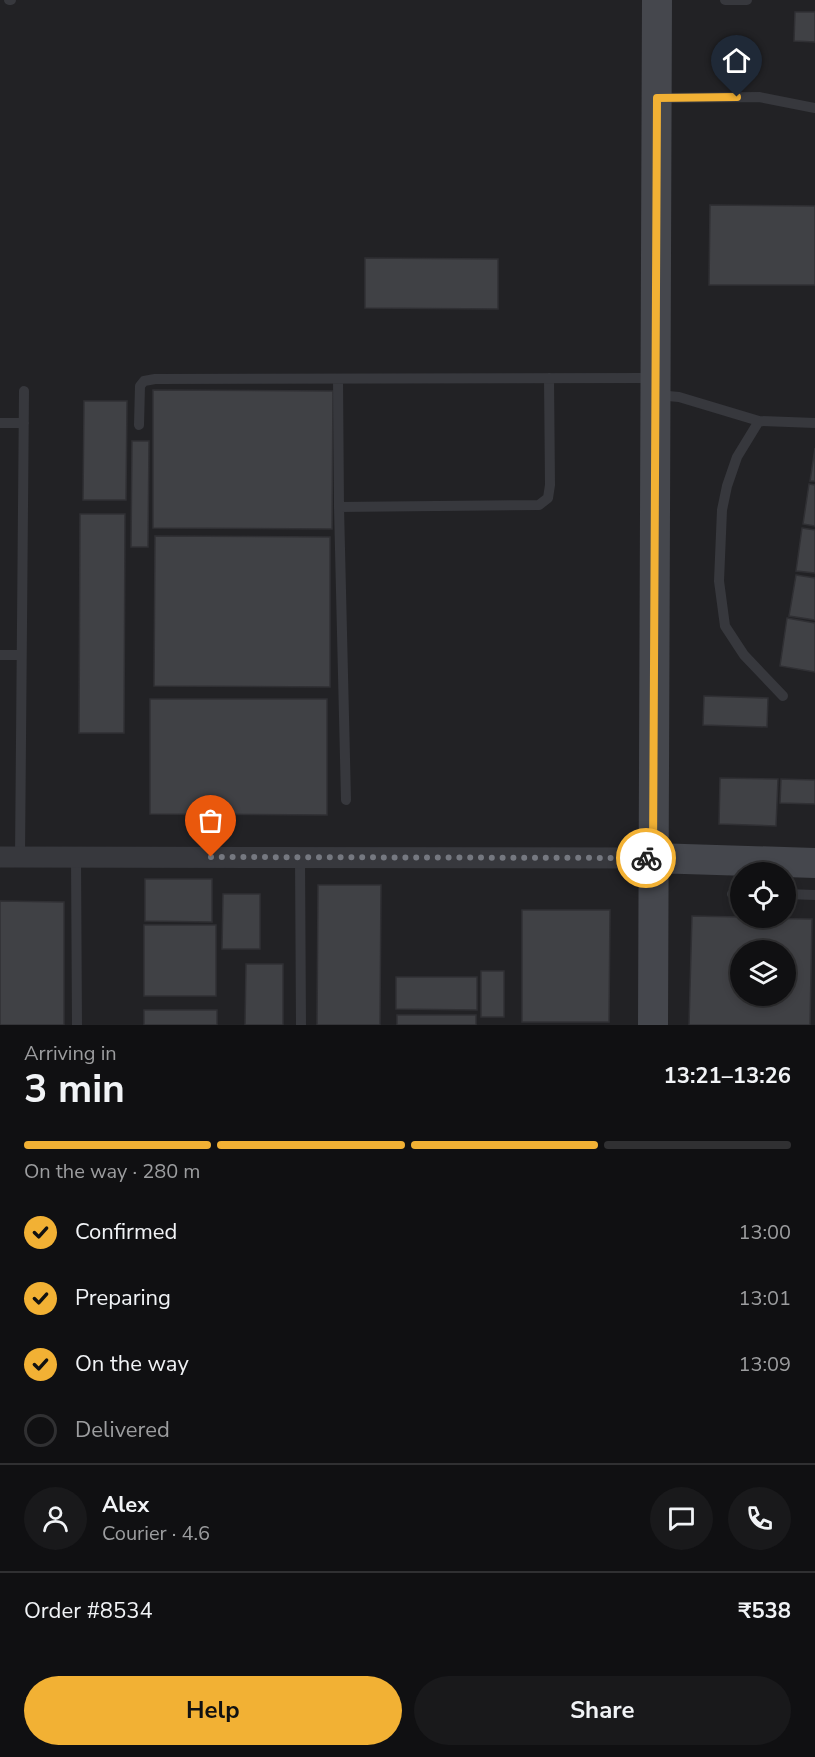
<!DOCTYPE html>
<html lang="en">
<head>
<meta charset="utf-8">
<style>
  :root { --surface:#101012; --page:#19191b; --text:#f1f3f6; --muted:#9c9d9f; --line:#303032; --accent:#f2b134 }
  body { margin:0; font-family:"Nunito Sans",sans-serif; background:var(--page); color:var(--text); height:100vh; display:flex; flex-direction:column; font-size:22px; white-space:nowrap }
  * { box-sizing:border-box; margin:0 }
  p { font-size:20px; color:var(--muted) }
  .icon { flex:none; width:33px; height:33px; fill:none; stroke:currentColor; stroke-width:2; stroke-linecap:round; stroke-linejoin:round }
  .map { position:relative; height:1025px; overflow:hidden }
  .drawer { display:flex; flex-direction:column; background:var(--surface); flex:1 }
  .drawer>* { flex:none }
  .buttons { position:absolute; left:730px; top:862px; display:grid; gap:12px }
  .buttons a { display:grid; place-items:center; width:66px; height:66px; border-radius:50%; background:var(--surface); box-shadow:0 3px 9px #0003,0 0 0 2px var(--line); font-size:30px }
  .pin { position:absolute; display:grid; place-items:center; width:51px; height:51px; color:#fff; margin:-62px -26px; border-radius:50% 50% 50% 0; rotate:-45deg; box-shadow:0 0 6px #0007 }
  .pin .icon { rotate:45deg }
  .courier { position:absolute; display:grid; place-items:center; width:60px; height:60px; margin:-30px; border:4px solid #f2b134; border-radius:50%; background:#fff; color:#222; box-shadow:0 2px 8px #0007 }
  .summary em { font-style:normal; font-weight:700 }
  .summary div { display:flex; flex-direction:column-reverse }
  .summary { display:flex; align-items:center; justify-content:space-between; height:102px; padding:0 24px }
  h1 { font-size:39px; font-weight:700; line-height:45px }
  .bar { display:grid; grid-template-columns:repeat(4,1fr); gap:9px 6px; align-content:center; height:72px; padding:0 24px }
  .bar i { height:8px; border-radius:4px; background:var(--line) }
  .bar .on { background:var(--accent) }
  .bar p { grid-column:span 4 }
  .line { display:flex; align-items:center; gap:15px; padding:0 24px; border-top:2px solid var(--line) }
  .line div { flex:1 }
  .round { display:grid; place-items:center; flex:none; width:63px; height:63px; border-radius:32px; background:var(--page) }
  ol { padding:0 24px; list-style:none }
  li { display:flex; align-items:center; gap:18px; height:66px }
  li p { margin-inline-start:auto }
  li .icon { padding:6px; border-radius:50%; background:var(--accent); color:#111; stroke-width:4 }
  li:last-child { color:var(--muted) }
  li i { width:33px; height:33px; border:3px solid var(--line); border-radius:50% }
  .button { display:flex; gap:12px; margin-top:auto; padding:12px 24px }
  .button a { flex:1; height:69px; border-radius:36px; background:var(--accent); color:#111; font-size:24px; font-weight:700; line-height:69px; text-align:center }
  .button a+a { background:var(--page); color:var(--text) }
  .map>svg:first-child { display:block }
  .built { fill:#222225; fill-rule:evenodd }
  .building { fill:#404145; stroke:#303034; stroke-width:1.5; fill-rule:evenodd }
  .lines { fill:none; stroke-linecap:round; stroke-linejoin:round }
  .lane { stroke:#37383d; stroke-width:10 }
  .street { stroke:#37383d; stroke-width:21 }
  .secondary { stroke:#45474d; stroke-width:30 }
  .done { stroke:#757880; stroke-width:6; stroke-dasharray:0 10.8 }
  .route { stroke:#f2b134; stroke-width:8 }
</style>
</head>
<body>
<div class="map">
<svg width="815" height="1025" viewBox="0 0 815 1025">
  <rect width="100%" height="100%" fill="#161618"/>
  <path class="built" d="M 0,0 L 815,0 L 815,1025 L 0,1025 ZM 741,873 L 786,873 L 786,918 L 741,918 ZM 741,951 L 786,951 L 786,996 L 741,996 Z"/>
  <path class="building" d="M 795,12 L 815,12 L 815,42 L 794,41 Z
    M 710,205 L 815,206 L 815,285 L 709,285 Z
    M 365,258 L 498,259 L 498,309 L 365,308 Z
    M 153,390 L 333,391 L 332,529 L 153,528 Z
    M 84,401 L 127,401 L 126,500 L 83,500 Z
    M 132,441 L 149,441 L 148,547 L 131,547 Z
    M 815,448 L 815,481 L 810,481 Z
    M 809,484 L 815,485 L 815,526 L 803,524 Z
    M 80,514 L 125,514 L 124,733 L 79,733 Z
    M 802,528 L 815,530 L 815,573 L 796,571 Z
    M 155,536 L 330,537 L 330,687 L 154,686 Z
    M 796,575 L 815,578 L 815,620 L 789,616 Z
    M 787,618 L 815,623 L 815,672 L 780,666 Z
    M 704,696 L 768,698 L 767,727 L 703,725 Z
    M 150,699 L 327,699 L 327,815 L 150,814 Z
    M 720,778 L 778,779 L 776,826 L 719,824 Z
    M 781,779 L 815,780 L 815,804 L 780,803 Z
    M 145,879 L 212,879 L 212,922 L 145,921 Z
    M 318,885 L 381,885 L 380,1025 L 317,1025 Z
    M 223,894 L 260,894 L 260,949 L 222,949 Z
    M 0,901 L 64,902 L 64,1025 L 0,1025 Z
    M 522,910 L 610,910 L 609,1022 L 522,1022 Z
    M 692,916 L 741,917 L 741,918 L 812,919 L 810,1025 L 689,1025 ZM 741,951 L 786,951 L 786,996 L 741,996 Z
    M 144,925 L 216,925 L 216,996 L 144,996 Z
    M 246,964 L 283,964 L 283,1025 L 245,1025 Z
    M 481,971 L 504,971 L 504,1017 L 481,1017 Z
    M 396,977 L 477,977 L 477,1010 L 396,1009 Z
    M 144,1010 L 217,1010 L 217,1025 L 144,1025 Z
    M 397,1015 L 476,1015 L 476,1025 L 397,1025 Z"/>
  <g class="lines">
    <path class="lane" d="M 9,0 L 11,0
      M 725,0 L 747,0
      M 658,98 L 759,97 L 815,108
      M 338,379 L 339,507 L 346,800
      M 657,395 L 679,397 L 759,421 L 737,457 L 727,486 L 722,510 L 719,581 L 725,626 L 744,655 L 783,696
      M 759,421 L 815,423
      M 0,423 L 24,423
      M 139,425 L 140,386 L 144,381 L 155,379 L 652,378
      M 339,507 L 539,505 L 548,498 L 550,485 L 549,378
      M 0,655 L 21,655
      M 20,857 L 24,391
      M 76,857 L 77,1025
      M 300,858 L 301,1025
      M 732,894 L 741,894
      M 786,894 L 815,895"/>
    <path class="street" d="M 0,857 L 653,858"/>
    <path class="secondary" d="M 653,858 L 815,863
      M 653,1025 L 657,0"/>
  </g>
  <g class="lines">
    <path class="done" d="M 211,857 L 646,858"/>
    <path class="route" d="M 646,858 L 653,858 L 657,98 L 737,97"/>
  </g>
</svg>
<div class="buttons">
<a><svg class="icon" aria-label="locate" viewBox="0 0 24 24"><circle cx="12" cy="12" r="6"/><path d="M12 2v4M12 18v4M2 12h4M18 12h4"/></svg></a>
<a><svg class="icon" aria-label="layers" viewBox="0 0 24 24"><path d="M12 4l9 5-9 5-9-5zM3 14l9 5 9-5"/></svg></a>
</div>
<div class="pin" style="left:211px;top:857px;background:#ea580c"><svg class="icon" aria-label="bag" viewBox="0 0 24 24"><path d="M5 8h14l-1 12H6zM9 8a3 3 0 0 1 6 0"/></svg></div>
<div class="pin" style="left:737px;top:97px;background:#1f2937"><svg class="icon" aria-label="home" viewBox="0 0 24 24"><path d="M3 11l9-7 9 7M6 9v11h12V9"/></svg></div>
<div class="courier" style="left:646px;top:858px"><svg class="icon" aria-label="bike" viewBox="0 0 24 24"><circle cx="6" cy="16" r="4"/><circle cx="18" cy="16" r="4"/><path d="M6 16l4-8h5l3 8M10 8l3 8H6M13 5h3"/></svg></div>
</div>
<section class="drawer">
<div class="summary"><div><h1>3 min</h1><p>Arriving in</p></div><em>13:21–13:26</em></div>
<div class="bar"><i class="on"></i><i class="on"></i><i class="on"></i><i></i><p>On the way · 280 m</p></div>
<ol>
<li><svg class="icon" aria-label="check" viewBox="0 0 24 24"><path d="M5 12l5 5 9-10"/></svg>Confirmed<p>13:00</p></li>
<li><svg class="icon" aria-label="check" viewBox="0 0 24 24"><path d="M5 12l5 5 9-10"/></svg>Preparing<p>13:01</p></li>
<li><svg class="icon" aria-label="check" viewBox="0 0 24 24"><path d="M5 12l5 5 9-10"/></svg>On the way<p>13:09</p></li>
<li><i></i>Delivered</li>
</ol>
<div class="line" style="height:108px"><a class="round"><svg class="icon" aria-label="person" viewBox="0 0 24 24"><circle cx="12" cy="8" r="4"/><path d="M4 21q1-7 8-7t8 7"/></svg></a><div><b>Alex</b><p>Courier · 4.6</p></div><a class="round"><svg class="icon" aria-label="chat" viewBox="0 0 24 24"><path d="M4 5h16v11H9l-5 4z"/></svg></a><a class="round"><svg class="icon" aria-label="phone" viewBox="0 0 24 24"><path d="M5 4h4l2 5-3 2q2 4 5 5l2-3 5 2v4C11 20 4 13 5 4z"/></svg></a></div>
<div class="line" style="height:78px"><div>Order #8534</div><b>₹538</b></div>
<div class="button"><a>Help</a><a>Share</a></div>
</section>
</body>
</html>
